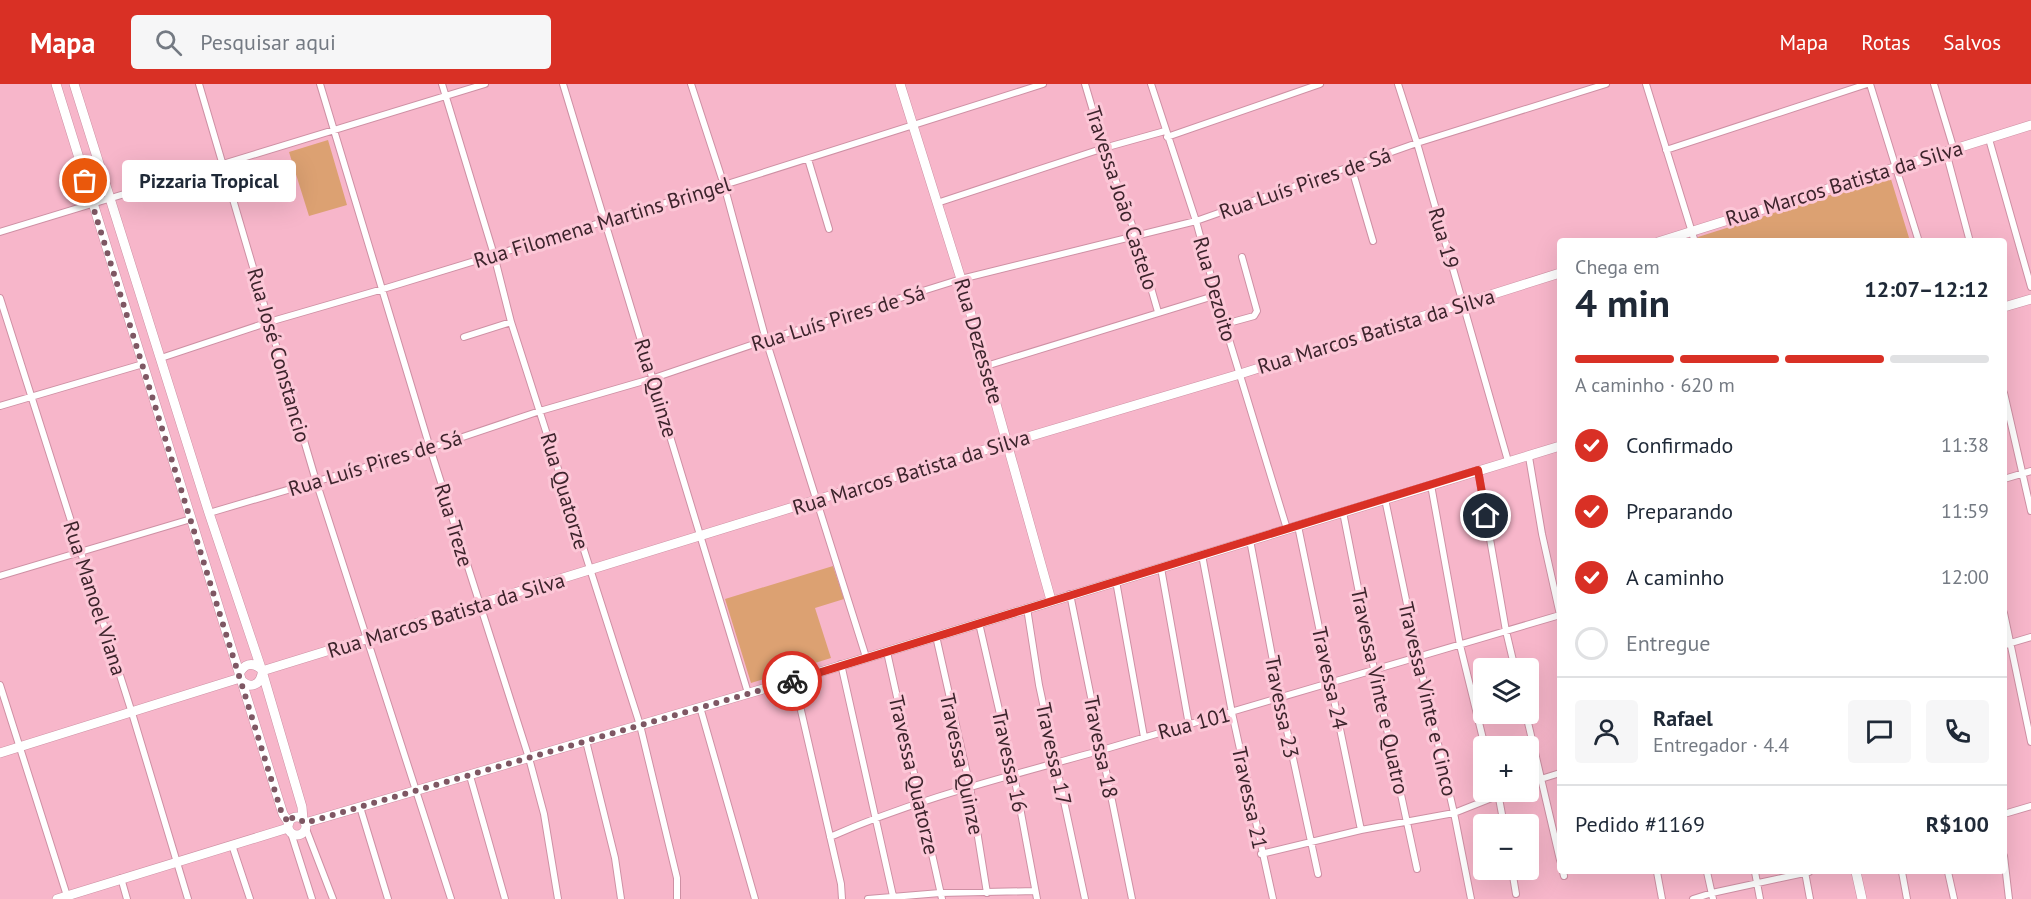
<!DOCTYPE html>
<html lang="pt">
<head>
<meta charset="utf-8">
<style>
  :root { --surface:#fff; --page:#f6f6f7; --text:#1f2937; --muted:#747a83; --line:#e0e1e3; --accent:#d93025 }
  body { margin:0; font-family:"PT Sans",sans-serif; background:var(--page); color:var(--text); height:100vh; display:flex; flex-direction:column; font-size:22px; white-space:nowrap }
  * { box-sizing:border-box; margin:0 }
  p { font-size:20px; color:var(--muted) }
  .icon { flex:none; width:33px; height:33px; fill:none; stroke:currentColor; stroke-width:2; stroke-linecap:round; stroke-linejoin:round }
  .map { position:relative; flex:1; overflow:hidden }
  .drawer { position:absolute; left:1557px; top:154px; width:450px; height:636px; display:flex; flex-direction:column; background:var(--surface); border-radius:6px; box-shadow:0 6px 24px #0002 }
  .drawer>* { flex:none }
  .fabs { position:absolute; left:1473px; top:574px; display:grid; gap:12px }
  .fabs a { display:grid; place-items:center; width:66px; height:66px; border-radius:6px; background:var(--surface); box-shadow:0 6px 24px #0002; font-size:30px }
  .pin { position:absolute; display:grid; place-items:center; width:51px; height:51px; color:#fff; margin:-26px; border:3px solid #fff; border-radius:50%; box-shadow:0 2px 6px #0007 }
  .courier { position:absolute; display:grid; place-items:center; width:60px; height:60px; margin:-30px; border:4px solid #d93025; border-radius:50%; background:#fff; color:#222; box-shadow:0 2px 8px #0007 }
  .bubble { position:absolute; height:42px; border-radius:6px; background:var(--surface); box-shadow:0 6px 24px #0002; font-size:20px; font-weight:700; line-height:42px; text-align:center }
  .overview em { font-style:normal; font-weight:700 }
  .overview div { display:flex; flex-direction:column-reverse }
  .overview { display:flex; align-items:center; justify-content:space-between; height:102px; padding:0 18px }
  h1 { font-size:39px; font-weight:700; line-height:45px }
  .bar { display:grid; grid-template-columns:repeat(4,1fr); gap:9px 6px; align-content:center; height:72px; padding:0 18px }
  .bar i { height:8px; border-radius:4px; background:var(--line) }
  .bar .on { background:var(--accent) }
  .bar p { grid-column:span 4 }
  .line { display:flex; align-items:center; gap:15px; padding:0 18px; border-top:2px solid var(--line) }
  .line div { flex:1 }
  .round { display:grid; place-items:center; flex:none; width:63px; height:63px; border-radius:6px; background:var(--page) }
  ol { padding:0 18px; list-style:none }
  li { display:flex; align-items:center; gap:18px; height:66px }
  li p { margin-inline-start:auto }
  li .icon { padding:6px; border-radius:50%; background:var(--accent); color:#fff; stroke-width:4 }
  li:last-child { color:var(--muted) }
  li i { width:33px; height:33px; border:3px solid var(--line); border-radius:50% }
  header { display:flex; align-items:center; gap:36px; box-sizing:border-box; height:84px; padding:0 30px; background:var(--accent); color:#fff }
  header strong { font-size:28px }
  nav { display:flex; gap:33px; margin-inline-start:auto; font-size:21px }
  .search { width:420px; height:54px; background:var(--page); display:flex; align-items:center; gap:15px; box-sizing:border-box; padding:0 21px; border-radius:6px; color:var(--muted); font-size:22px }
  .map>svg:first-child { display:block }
  .green { fill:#dca172 }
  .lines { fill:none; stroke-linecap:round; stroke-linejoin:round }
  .street-casing { stroke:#ce90a4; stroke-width:8 }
  .secondary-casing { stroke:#ce90a4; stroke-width:10 }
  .street { stroke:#fff; stroke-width:6 }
  .secondary { stroke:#fff; stroke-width:9 }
  .done { stroke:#7e5763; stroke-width:6; stroke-dasharray:0 10.8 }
  .route { stroke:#d93025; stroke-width:8 }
  .labels { text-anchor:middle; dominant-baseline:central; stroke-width:6; stroke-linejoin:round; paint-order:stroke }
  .street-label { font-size:21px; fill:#3d242c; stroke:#fcc7d7 }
</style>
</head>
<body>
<header>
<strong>Mapa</strong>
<div class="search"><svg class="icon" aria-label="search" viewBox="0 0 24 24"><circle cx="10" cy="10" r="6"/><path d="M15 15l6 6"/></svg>Pesquisar aqui</div>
<nav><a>Mapa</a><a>Rotas</a><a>Salvos</a></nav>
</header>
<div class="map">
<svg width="2031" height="815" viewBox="0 0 2031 815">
  <rect width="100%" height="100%" fill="#f7b6ca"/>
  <path class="green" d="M 328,56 L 347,121 L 309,132 L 289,68 Z
    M 1890,92 L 1910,157 L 1699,157 L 1698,153 Z
    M 833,482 L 844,515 L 815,524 L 831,574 L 751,599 L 725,515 Z"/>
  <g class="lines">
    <g class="street-casing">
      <path id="street" d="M 199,0 L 316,397 L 451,815
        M 320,0 L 430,364 L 529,674 L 544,730 L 558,815
        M 442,0 L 494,171 L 511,238 L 640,641 L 677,794 L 677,815
        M 563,0 L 748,609
        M 691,0 L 724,101 L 766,256 L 866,573
        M 1085,0 L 1104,64 L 1136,152 L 1158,228
        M 1151,0 L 1196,137 L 1221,229 L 1287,445
        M 1398,0 L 1417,59 L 1508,377
        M 1646,0 L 1695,158
        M 1870,0 L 1919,158
        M 1934,0 L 1954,66
        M 1167,53 L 1320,0
        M 1989,55 L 2031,203
        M 1666,66 L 1867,0
        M 1946,68 L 1970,158
        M 808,75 L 829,145
        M 1351,82 L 1373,157
        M 937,119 L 1104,64 L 1165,47
        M 0,148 L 485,0
        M 0,214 L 132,629 L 188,815
        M 1225,240 L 1254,232 L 1257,227 L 1242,173
        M 464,253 L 511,238
        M 161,274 L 269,238 L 383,205 L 724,101 L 1043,0
        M 986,282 L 1217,211
        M 2004,309 L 2031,427
        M 0,322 L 143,280
        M 1529,373 L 1542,450 L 1560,531
        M 1478,386 L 1506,547 L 1515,585
        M 2004,395 L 2031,387
        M 1431,401 L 1460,561 L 1485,663
        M 1385,415 L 1418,573 L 1454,729 L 1471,815
        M 1343,428 L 1374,585 L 1417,785
        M 209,429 L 430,364 L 540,327 L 654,294 L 766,256 L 961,195 L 1196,137 L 1417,59 L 1606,0
        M 1298,442 L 1361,746
        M 1250,456 L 1280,614 L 1318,790
        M 1202,471 L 1232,629 L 1273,815
        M 1161,484 L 1189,641
        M 0,492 L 191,435
        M 1116,497 L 1144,653
        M 1070,510 L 1132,815
        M 1027,524 L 1039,601 L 1085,815
        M 2004,529 L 2031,658
        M 979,539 L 1014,691 L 1037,815
        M 936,552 L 970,703 L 987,809
        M 2004,561 L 2031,553
        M 887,568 L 942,815
        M 841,580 L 893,812
        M 794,596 L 841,800 L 842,815
        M 0,601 L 68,815
        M 700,623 L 755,815
        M 1526,630 L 1560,776
        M 586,657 L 615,774 L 621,815
        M 470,692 L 505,815
        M 1528,699 L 1560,689
        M 1498,709 L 1504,741
        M 360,723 L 388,815
        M 2004,730 L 2031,722
        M 306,745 L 333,815
        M 291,749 L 312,815
        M 830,753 C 918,714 1011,692 1102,666 C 1255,622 1407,575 1560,531
        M 232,761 L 250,815
        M 1261,770 L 1361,746 L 1454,729 L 1507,708
        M 2004,772 L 2009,815
        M 1512,786 L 1516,810
        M 1563,788 L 1564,792
        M 1657,788 L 1662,815
        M 1707,788 L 1713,815
        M 1755,788 L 1760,815
        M 1805,788 L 1810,815
        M 1902,788 L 1907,815
        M 1948,788 L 1954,815
        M 121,794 L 127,815
        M 868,815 L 940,809 L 1035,807
        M 1693,815 L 1712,809 L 1809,788"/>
    </g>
    <g class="secondary-casing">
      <path id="secondary" d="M 56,0 L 283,730 L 289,739
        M 74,0 L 209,429 L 262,587 L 302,723 L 303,736
        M 900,0 L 961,195 L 1051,516
        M 1658,158 L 2031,41
        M 2004,223 L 2031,215
        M 262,587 L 816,416 L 1240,290 L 1560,189
        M 239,590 C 244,580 252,577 261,585
        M 242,597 C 250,605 260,601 262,590
        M 0,669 L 240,594
        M288 742a9 9 0 1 1 18 0a9 9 0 1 1-18 0Z
        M 305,739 L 794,596 L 1560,362
        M 1856,788 L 1862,815
        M 57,815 L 288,744"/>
    </g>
    <use href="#street" class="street"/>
    <use href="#secondary" class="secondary"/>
  </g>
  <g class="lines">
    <path class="done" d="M 85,97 L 282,730 L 289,739 L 292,734 L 298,734 L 305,739 L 792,597"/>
    <path class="route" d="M 792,597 L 1478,386 L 1486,432"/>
  </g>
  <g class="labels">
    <g class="street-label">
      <text transform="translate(1305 99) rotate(-19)">Rua Luís Pires de Sá</text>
      <text transform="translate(1844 99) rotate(-17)">Rua Marcos Batista da Silva</text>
      <text transform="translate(1122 114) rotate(72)">Travessa João Castelo</text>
      <text transform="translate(602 138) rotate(-17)">Rua Filomena Martins Bringel</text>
      <text transform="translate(1444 154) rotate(74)">Rua 19</text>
      <text transform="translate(1215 205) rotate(74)">Rua Dezoito</text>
      <text transform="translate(838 234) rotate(-17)">Rua Luís Pires de Sá</text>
      <text transform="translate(1376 247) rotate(-17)">Rua Marcos Batista da Silva</text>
      <text transform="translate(979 257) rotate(74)">Rua Dezessete</text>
      <text transform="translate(279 271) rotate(74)">Rua José Constancio</text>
      <text transform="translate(656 304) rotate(73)">Rua Quinze</text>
      <text transform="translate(375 379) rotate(-17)">Rua Luís Pires de Sá</text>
      <text transform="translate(911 388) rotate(-17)">Rua Marcos Batista da Silva</text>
      <text transform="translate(565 407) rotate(73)">Rua Quatorze</text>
      <text transform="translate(454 441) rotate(73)">Rua Treze</text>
      <text transform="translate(95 514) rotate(72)">Rua Manoel Viana</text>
      <text transform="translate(446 531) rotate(-17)">Rua Marcos Batista da Silva</text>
      <text transform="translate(1330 594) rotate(78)">Travessa 24</text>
      <text transform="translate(1380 607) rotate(78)">Travessa Vinte e Quatro</text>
      <text transform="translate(1428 615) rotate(77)">Travessa Vinte e Cinco</text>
      <text transform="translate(1282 623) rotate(79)">Travessa 23</text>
      <text transform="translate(1194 639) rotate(-15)">Rua 101</text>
      <text transform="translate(1101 663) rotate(79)">Travessa 18</text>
      <text transform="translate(1054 670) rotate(78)">Travessa 17</text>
      <text transform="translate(1010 677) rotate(78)">Travessa 16</text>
      <text transform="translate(962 680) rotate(78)">Travessa Quinze</text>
      <text transform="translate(914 691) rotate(77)">Travessa Quatorze</text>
      <text transform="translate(1250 714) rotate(78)">Travessa 21</text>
    </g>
  </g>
</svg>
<div class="fabs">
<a><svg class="icon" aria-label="layers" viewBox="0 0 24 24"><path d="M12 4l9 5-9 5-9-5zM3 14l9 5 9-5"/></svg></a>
<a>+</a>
<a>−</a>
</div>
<div class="pin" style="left:85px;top:97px;background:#ea580c"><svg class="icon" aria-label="bag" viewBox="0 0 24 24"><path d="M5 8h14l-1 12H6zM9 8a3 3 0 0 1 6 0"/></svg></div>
<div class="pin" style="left:1486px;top:432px;background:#1f2937"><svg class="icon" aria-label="home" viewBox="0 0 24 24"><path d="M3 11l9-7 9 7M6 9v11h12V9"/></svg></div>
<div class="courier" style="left:792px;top:597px"><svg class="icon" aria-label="bike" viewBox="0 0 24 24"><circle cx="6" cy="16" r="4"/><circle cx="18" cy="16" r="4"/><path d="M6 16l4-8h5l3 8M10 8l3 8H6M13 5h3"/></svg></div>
<div class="bubble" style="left:122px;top:76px;width:174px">Pizzaria Tropical</div>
<section class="drawer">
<div class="overview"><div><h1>4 min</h1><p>Chega em</p></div><em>12:07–12:12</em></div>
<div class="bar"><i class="on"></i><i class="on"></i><i class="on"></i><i></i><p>A caminho · 620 m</p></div>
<ol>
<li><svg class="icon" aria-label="check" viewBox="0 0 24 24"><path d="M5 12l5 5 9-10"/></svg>Confirmado<p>11:38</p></li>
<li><svg class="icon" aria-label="check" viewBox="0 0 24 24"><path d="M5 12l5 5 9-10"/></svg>Preparando<p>11:59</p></li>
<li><svg class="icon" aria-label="check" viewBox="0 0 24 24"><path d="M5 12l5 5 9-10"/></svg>A caminho<p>12:00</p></li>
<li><i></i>Entregue</li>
</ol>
<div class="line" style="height:108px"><a class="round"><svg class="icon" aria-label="person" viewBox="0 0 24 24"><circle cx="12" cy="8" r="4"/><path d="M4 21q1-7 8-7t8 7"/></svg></a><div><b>Rafael</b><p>Entregador · 4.4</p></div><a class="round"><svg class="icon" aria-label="chat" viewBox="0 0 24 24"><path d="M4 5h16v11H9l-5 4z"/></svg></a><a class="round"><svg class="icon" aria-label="phone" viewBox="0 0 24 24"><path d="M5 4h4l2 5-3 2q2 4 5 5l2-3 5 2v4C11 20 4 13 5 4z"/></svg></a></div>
<div class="line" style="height:78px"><div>Pedido #1169</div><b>R$100</b></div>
</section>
</div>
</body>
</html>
